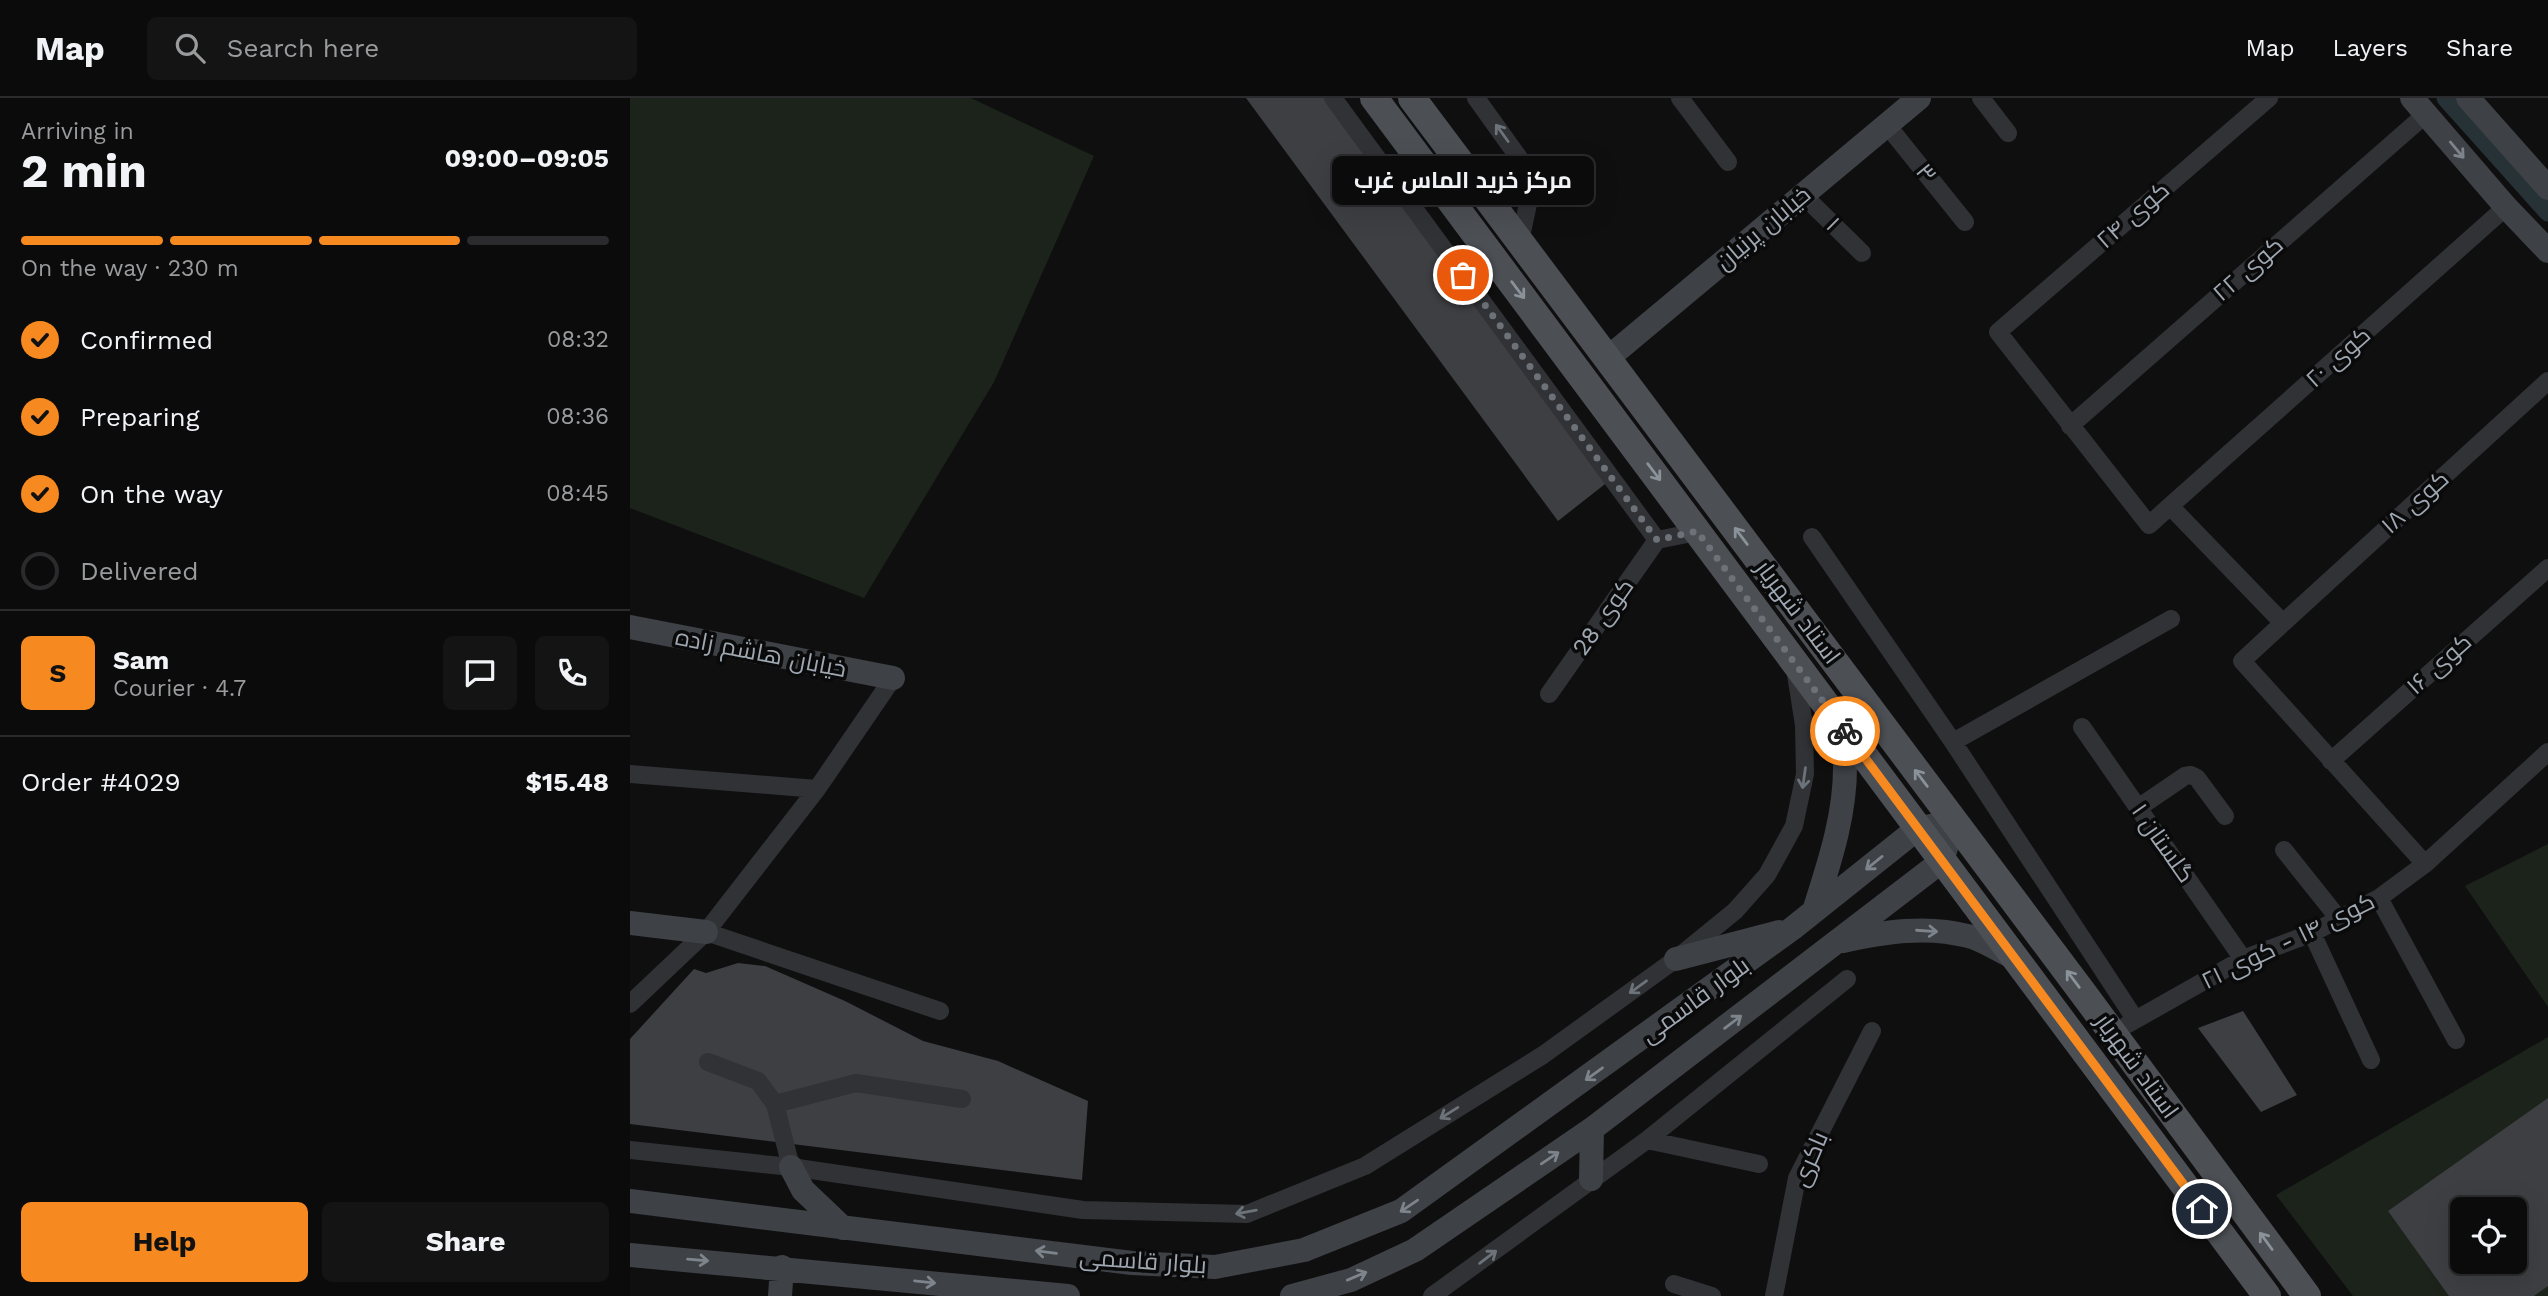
<!DOCTYPE html>
<html lang="en">
<head>
<meta charset="utf-8">
<style>
  :root { --surface:#0b0b0c; --page:#141415; --text:#f1f3f6; --muted:#9a9b9d; --line:#2b2b2d; --accent:#f68a21 }
  body { margin:0; font-family:"Work Sans",Cairo,sans-serif; background:var(--page); color:var(--text); height:100vh; display:flex; flex-direction:column; font-size:26px; white-space:nowrap }
  * { box-sizing:border-box; margin:0 }
  p { font-size:23px; color:var(--muted) }
  .icon { flex:none; width:38px; height:38px; fill:none; stroke:currentColor; stroke-width:2; stroke-linecap:round; stroke-linejoin:round }
  .map { position:relative; flex:1; overflow:hidden }
  .details { display:flex; flex-direction:column; background:var(--surface); width:630px }
  .details>* { flex:none }
  .buttons { position:absolute; left:1820px; top:1099px; display:grid; gap:14px }
  .buttons a { display:grid; place-items:center; width:77px; height:77px; border-radius:10px; background:var(--surface); box-shadow:0 7px 28px #0002,0 0 0 2px var(--line); font-size:35px }
  .pin { position:absolute; display:grid; place-items:center; width:60px; height:60px; color:#fff; margin:-30px; border:4px solid #fff; border-radius:50%; box-shadow:0 2px 7px #0007 }
  .courier { position:absolute; display:grid; place-items:center; width:70px; height:70px; margin:-35px; border:5px solid #f68a21; border-radius:50%; background:#fff; color:#222; box-shadow:0 2px 9px #0007 }
  .bubble { position:absolute; height:49px; border-radius:10px; background:var(--surface); box-shadow:0 7px 28px #0002,0 0 0 2px var(--line); font-size:23px; font-weight:700; line-height:49px; text-align:center }
  .head em { font-style:normal; font-weight:700 }
  .head div { display:flex; flex-direction:column-reverse }
  .head { display:flex; align-items:center; justify-content:space-between; height:119px; padding:0 21px }
  h1 { font-size:46px; font-weight:700; line-height:52px }
  .bar { display:grid; grid-template-columns:repeat(4,1fr); gap:10px 7px; align-content:center; height:84px; padding:0 21px }
  .bar i { height:9px; border-radius:5px; background:var(--line) }
  .bar .selected { background:var(--accent) }
  .bar p { grid-column:span 4 }
  .line { display:flex; align-items:center; gap:18px; padding:0 21px; border-top:2px solid var(--line) }
  .line div { flex:1 }
  .round { display:grid; place-items:center; flex:none; width:74px; height:74px; border-radius:10px; background:var(--page) }
  ol { padding:0 21px; list-style:none }
  li { display:flex; align-items:center; gap:21px; height:77px }
  li p { margin-inline-start:auto }
  li .icon { padding:7px; border-radius:50%; background:var(--accent); color:#111; stroke-width:4 }
  li:last-child { color:var(--muted) }
  li i { width:38px; height:38px; border:4px solid var(--line); border-radius:50% }
  .action { display:flex; gap:14px; margin-top:auto; padding:14px 21px }
  .action a { flex:1; height:80px; border-radius:10px; background:var(--accent); color:#111; font-size:28px; font-weight:700; line-height:80px; text-align:center }
  .action a+a { background:var(--page); color:var(--text) }
  header { display:flex; align-items:center; gap:42px; box-sizing:border-box; height:98px; padding:0 35px; background:var(--surface); border-bottom:2px solid var(--line) }
  header strong { font-size:33px }
  nav { display:flex; gap:38px; margin-inline-start:auto; font-size:24px }
  .search { width:490px; height:63px; background:var(--page); display:flex; align-items:center; gap:18px; box-sizing:border-box; padding:0 24px; border-radius:10px; color:var(--muted); font-size:26px }
  main { display:flex; flex:1; min-height:0 }
  .map>svg:first-child { display:block }
  .green { fill:#1b231b; fill-rule:evenodd }
  .lines { fill:none; stroke-linecap:round; stroke-linejoin:round }
  .canal { stroke:#273236; stroke-width:19 }
  .building { fill:#3e3f43; fill-rule:evenodd }
  .street { stroke:#303235; stroke-width:18 }
  .secondary { stroke:#3e4145; stroke-width:24 }
  .primary { stroke:#4c4f54; stroke-width:28 }
  .oneway { stroke:#6d737a }
  .oneway2 { stroke:#7d848c }
  .oneway3 { stroke:#8a929a }
  .done { stroke:#6d7279; stroke-width:7; stroke-dasharray:0 12.6 }
  .route { stroke:#f68a21; stroke-width:9 }
  .labels { text-anchor:middle; dominant-baseline:central; stroke-width:7; stroke-linejoin:round; paint-order:stroke }
  .street-label { font-size:24px; fill:#9fa8b2; stroke:#0a0a0b }
</style>
</head>
<body>
<header>
<strong>Map</strong>
<div class="search"><svg class="icon" aria-label="search" viewBox="0 0 24 24"><circle cx="10" cy="10" r="6"/><path d="M15 15l6 6"/></svg>Search here</div>
<nav><a>Map</a><a>Layers</a><a>Share</a></nav>
</header>
<main>
<section class="details">
<div class="head"><div><h1>2 min</h1><p>Arriving in</p></div><em>09:00–09:05</em></div>
<div class="bar"><i class="selected"></i><i class="selected"></i><i class="selected"></i><i></i><p>On the way · 230 m</p></div>
<ol>
<li><svg class="icon" aria-label="check" viewBox="0 0 24 24"><path d="M5 12l5 5 9-10"/></svg>Confirmed<p>08:32</p></li>
<li><svg class="icon" aria-label="check" viewBox="0 0 24 24"><path d="M5 12l5 5 9-10"/></svg>Preparing<p>08:36</p></li>
<li><svg class="icon" aria-label="check" viewBox="0 0 24 24"><path d="M5 12l5 5 9-10"/></svg>On the way<p>08:45</p></li>
<li><i></i>Delivered</li>
</ol>
<div class="line" style="height:126px"><b class="round" style="background:var(--accent);color:#111">S</b><div><b>Sam</b><p>Courier · 4.7</p></div><a class="round"><svg class="icon" aria-label="chat" viewBox="0 0 24 24"><path d="M4 5h16v11H9l-5 4z"/></svg></a><a class="round"><svg class="icon" aria-label="phone" viewBox="0 0 24 24"><path d="M5 4h4l2 5-3 2q2 4 5 5l2-3 5 2v4C11 20 4 13 5 4z"/></svg></a></div>
<div class="line" style="height:91px"><div>Order #4029</div><b>$15.48</b></div>
<div class="action"><a>Help</a><a>Share</a></div>
</section>
<div class="map">
<svg width="1918" height="1198" viewBox="0 0 1918 1198">
  <rect width="100%" height="100%" fill="#0f0f10"/>
  <path class="green" d="M 0,0 L 341,0 L 464,58 L 364,284 L 234,500 L 0,410 Z
    M 1918,746 L 1918,909 L 1835,788 Z
    M 1918,939 L 1918,1198 L 1723,1198 L 1646,1097 ZM 1832,1111 L 1885,1111 L 1885,1164 L 1832,1164 Z"/>
  <g class="lines">
    <path class="canal" d="M 1816,0 L 1918,114"/>
  </g>
  <path class="building" d="M 616,0 L 710,0 L 984,379 L 928,423 Z
    M 108,865 L 135,868 L 215,903 L 293,943 L 368,963 L 458,1003 L 452,1082 L 0,1026 L 0,941 L 64,871 L 76,875 Z
    M 1613,913 L 1667,997 L 1631,1014 L 1568,930 Z
    M 1918,1000 L 1918,1188 L 1904,1198 L 1819,1198 L 1758,1113 ZM 1832,1111 L 1885,1111 L 1885,1164 L 1832,1164 Z"/>
  <g class="lines">
    <path class="street" d="M 703,0 L 1027,442 L 1067,434
      M 846,0 L 897,71 L 901,92 L 890,143
      M 1050,0 L 1098,64
      M 1351,0 L 1378,35
      M 1639,0 L 1368,234 L 1519,427 L 1540,408 L 1653,525 L 1612,563 L 1795,766
      M 1257,27 L 1335,124
      M 1173,97 L 1232,155
      M 1440,328 L 1788,23 L 1798,18
      M 1540,408 L 1876,109
      M 1182,439 L 1323,644 L 1505,921
      M 1653,525 L 1918,283
      M 919,596 L 1027,442
      M 1452,629 L 1613,861
      M 1323,644 L 1541,521
      M 1701,663 L 1918,470
      M 0,676 L 187,691
      M 1508,710 L 1555,678 L 1561,677 L 1567,680 L 1595,718
      M 1654,752 L 1709,821
      M 1749,800 L 1826,942
      M 76,834 L 310,913
      M 1682,835 L 1741,962
      M 0,906 L 76,834 L 187,691 L 263,580
      M 1498,926 L 1613,861 L 1682,835 L 1749,800 L 1795,766 L 1918,654
      M 78,964 L 128,983 L 145,1006 L 161,1069
      M 145,1006 L 226,985 L 332,1001
      M 1017,1042 L 1129,1066
      M 0,1052 L 161,1069 L 453,1112 L 617,1116 L 735,1068 L 913,957 L 1046,861 L 1105,813 L 1137,777 L 1164,728 L 1175,676 L 1174,627 L 1165,570
      M 1044,1186 L 1082,1198
      M 802,1198 L 1017,1042 L 1217,881
      M 1144,1198 L 1167,1080 L 1242,933"/>
    <path class="secondary" d="M 1782,0 L 1876,109 L 1918,153
      M 1838,0 L 1918,90
      M 978,260 L 1289,0
      M 0,529 L 263,580
      M 1184,813 C 1199,766 1216,716 1215,665 C 1214,650 1206,633 1201,618
      M 0,825 L 76,834
      M 1213,843 C 1254,834 1296,827 1338,838 C 1354,842 1371,854 1387,861
      M 1046,861 L 1149,834
      M 161,1069 L 173,1092 L 213,1130
      M 961,1081 L 962,1031
      M 0,1103 L 502,1165 L 585,1169 L 674,1152 L 771,1113 L 1163,830 L 1287,731 L 1324,723 L 1312,763 L 962,1031 L 785,1152 L 721,1182 L 662,1198
      M 0,1157 L 438,1198
      M 150,1198 L 152,1169"/>
    <path class="primary" d="M 744,0 L 1637,1198
      M 782,0 L 1453,895 L 1677,1198"/>
  </g>
  <defs><path id="oneway-shaft" d="M-6 0H5M1.5-3L5.5 0L1.5 3" fill="none" stroke-width="1.6" stroke-linecap="round" stroke-linejoin="round" transform="scale(1.75)"/></defs>
  <g class="oneway">
    <use href="#oneway-shaft" transform="translate(872 35) rotate(-126)"/>
    <use href="#oneway-shaft" transform="translate(1174 680) rotate(98)"/>
    <use href="#oneway-shaft" transform="translate(1008 889) rotate(144)"/>
    <use href="#oneway-shaft" transform="translate(819 1015) rotate(148)"/>
    <use href="#oneway-shaft" transform="translate(616 1114) rotate(170)"/>
    <use href="#oneway-shaft" transform="translate(858 1159) rotate(-37)"/>
  </g>
  <g class="oneway2">
    <use href="#oneway-shaft" transform="translate(1827 52) rotate(50)"/>
    <use href="#oneway-shaft" transform="translate(1244 765) rotate(141)"/>
    <use href="#oneway-shaft" transform="translate(1297 833) rotate(4)"/>
    <use href="#oneway-shaft" transform="translate(1103 924) rotate(-37)"/>
    <use href="#oneway-shaft" transform="translate(964 976) rotate(144)"/>
    <use href="#oneway-shaft" transform="translate(920 1060) rotate(-34)"/>
    <use href="#oneway-shaft" transform="translate(779 1108) rotate(146)"/>
    <use href="#oneway-shaft" transform="translate(416 1154) rotate(-173)"/>
    <use href="#oneway-shaft" transform="translate(68 1162) rotate(5)"/>
    <use href="#oneway-shaft" transform="translate(727 1178) rotate(-23)"/>
    <use href="#oneway-shaft" transform="translate(295 1184) rotate(6)"/>
  </g>
  <g class="oneway3">
    <use href="#oneway-shaft" transform="translate(888 192) rotate(53)"/>
    <use href="#oneway-shaft" transform="translate(1024 374) rotate(53)"/>
    <use href="#oneway-shaft" transform="translate(1111 438) rotate(-127)"/>
    <use href="#oneway-shaft" transform="translate(1291 680) rotate(-127)"/>
    <use href="#oneway-shaft" transform="translate(1443 881) rotate(-127)"/>
    <use href="#oneway-shaft" transform="translate(1636 1143) rotate(-126)"/>
  </g>
  <g class="lines">
    <path class="done" d="M 833,177 L 1027,442 L 1067,433 L 1215,633"/>
    <path class="route" d="M 1215,633 L 1572,1111"/>
  </g>
  <g class="labels">
    <g class="street-label">
      <text transform="translate(1296 75) rotate(51)">۳</text>
      <text transform="translate(1503 117) rotate(-41)">کوی ۲۴</text>
      <text transform="translate(1203 126) rotate(45)">۱</text>
      <text transform="translate(1133 130) rotate(-40)">خیابان پرنیان</text>
      <text transform="translate(1618 171) rotate(-41)">کوی ۲۲</text>
      <text transform="translate(1708 259) rotate(-42)">کوی ۲۰</text>
      <text transform="translate(1785 404) rotate(-42)">کوی ۱۸</text>
      <text transform="translate(1168 514) rotate(53)">استاد شهریار</text>
      <text transform="translate(973 519) rotate(-55)">کوی 28</text>
      <text transform="translate(131 555) rotate(11)">خیابان هاشم زاده</text>
      <text transform="translate(1809 566) rotate(-42)">کوی ۱۶</text>
      <text transform="translate(1533 745) rotate(55)">۱ گلستان</text>
      <text transform="translate(1658 843) rotate(-26)">کوی ۱۴ - کوی ۲۱</text>
      <text transform="translate(1065 902) rotate(-36)">بلوار قاسمی</text>
      <text transform="translate(1507 968) rotate(54)">استاد شهریار</text>
      <text transform="translate(1180 1061) rotate(-67)">باکری</text>
      <text transform="translate(513 1163) rotate(4)">بلوار قاسمی</text>
    </g>
  </g>
</svg>
<div class="buttons">
<a><svg class="icon" aria-label="locate" viewBox="0 0 24 24"><circle cx="12" cy="12" r="6"/><path d="M12 2v4M12 18v4M2 12h4M18 12h4"/></svg></a>
</div>
<div class="pin" style="left:833px;top:177px;background:#ea580c"><svg class="icon" aria-label="bag" viewBox="0 0 24 24"><path d="M5 8h14l-1 12H6zM9 8a3 3 0 0 1 6 0"/></svg></div>
<div class="pin" style="left:1572px;top:1111px;background:#1f2937"><svg class="icon" aria-label="home" viewBox="0 0 24 24"><path d="M3 11l9-7 9 7M6 9v11h12V9"/></svg></div>
<div class="courier" style="left:1215px;top:633px"><svg class="icon" aria-label="bike" viewBox="0 0 24 24"><circle cx="6" cy="16" r="4"/><circle cx="18" cy="16" r="4"/><path d="M6 16l4-8h5l3 8M10 8l3 8H6M13 5h3"/></svg></div>
<div class="bubble" style="left:702px;top:58px;width:262px">مرکز خرید الماس غرب</div>
</div>
</main>
</body>
</html>
